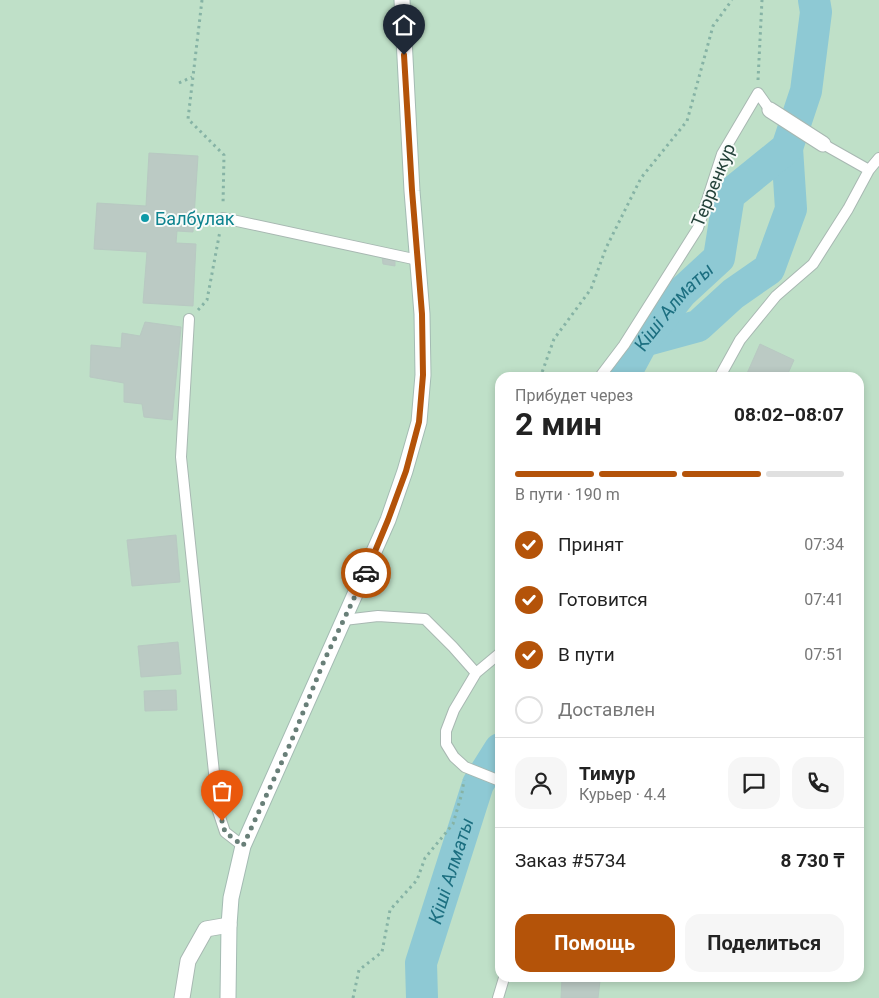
<!DOCTYPE html>
<html lang="ru">
<head>
<meta charset="utf-8">
<style>
  :root { --surface:#fff; --page:#f6f6f6; --text:#222; --muted:#767676; --line:#e0e0e0; --accent:#b45309 }
  body { margin:0; font-family:Roboto,sans-serif; background:var(--page); color:var(--text); height:100vh; display:flex; flex-direction:column; font-size:19px; white-space:nowrap }
  * { box-sizing:border-box; margin:0 }
  p { font-size:16px; color:var(--muted) }
  .icon { flex:none; width:28px; height:28px; fill:none; stroke:currentColor; stroke-width:2; stroke-linecap:round; stroke-linejoin:round }
  .map { position:relative; flex:1; overflow:hidden }
  .details { position:absolute; left:495px; top:372px; width:369px; height:610px; display:flex; flex-direction:column; background:var(--surface); border-radius:15px; box-shadow:0 2px 8px #0003 }
  .details>* { flex:none }
  .pin { position:absolute; display:grid; place-items:center; width:42px; height:42px; color:#fff; margin:-51px -21px; border-radius:50% 50% 50% 0; rotate:-45deg; box-shadow:0 0 5px #0007 }
  .pin .icon { rotate:45deg }
  .courier { position:absolute; display:grid; place-items:center; width:50px; height:50px; margin:-25px; border:4px solid #b45309; border-radius:50%; background:#fff; color:#222; box-shadow:0 1px 6px #0007 }
  .head em { font-style:normal; font-weight:700 }
  .head div { display:flex; flex-direction:column-reverse }
  .head { display:flex; align-items:center; justify-content:space-between; height:85px; padding:0 20px }
  h1 { font-size:32px; font-weight:700; line-height:38px }
  .bar { display:grid; grid-template-columns:repeat(4,1fr); gap:8px 5px; align-content:center; height:60px; padding:0 20px }
  .bar i { height:6px; border-radius:4px; background:var(--line) }
  .bar .active { background:var(--accent) }
  .bar p { grid-column:span 4 }
  .line { display:flex; align-items:center; gap:12px; padding:0 20px; border-top:1px solid var(--line) }
  .line div { flex:1 }
  .round { display:grid; place-items:center; flex:none; width:52px; height:52px; border-radius:15px; background:var(--page) }
  ol { padding:0 20px; list-style:none }
  li { display:flex; align-items:center; gap:15px; height:55px }
  li p { margin-inline-start:auto }
  li .icon { padding:5px; border-radius:50%; background:var(--accent); color:#fff; stroke-width:4 }
  li:last-child { color:var(--muted) }
  li i { width:28px; height:28px; border:2px solid var(--line); border-radius:50% }
  .button { display:flex; gap:10px; margin-top:auto; padding:10px 20px }
  .button a { flex:1; height:58px; border-radius:15px; background:var(--accent); color:#fff; font-size:20px; font-weight:700; line-height:58px; text-align:center }
  .button a+a { background:var(--page); color:var(--text) }
  .map>svg:first-child { display:block }
  .green { fill:#bfe0c8; fill-rule:evenodd }
  .lines { fill:none; stroke-linecap:round; stroke-linejoin:round }
  .river { stroke:#8ec9d4; stroke-width:32 }
  .building { fill:#bbcac4; stroke:#b8c9c2 }
  .service-casing { stroke:#a8b8b2; stroke-width:12 }
  .minor-casing { stroke:#a8b8b2; stroke-width:17 }
  .secondary-casing { stroke:#a4bbb3; stroke-width:17 }
  .path { stroke:#86b3a5; stroke-width:3; stroke-dasharray:2.5 4; stroke-linecap:butt }
  .service { stroke:#fff; stroke-width:10 }
  .minor { stroke:#fff; stroke-width:15 }
  .secondary { stroke:#fff; stroke-width:15 }
  .done { stroke:#687f78; stroke-width:5; stroke-dasharray:0 9 }
  .route { stroke:#b45309; stroke-width:6 }
  .culture-dot { fill:#0f9aa8; stroke:#f7fbf9; stroke-width:2 }
  .labels { text-anchor:middle; dominant-baseline:central; stroke-width:4; stroke-linejoin:round; paint-order:stroke }
  .street-label { font-size:18px; fill:#24423a; stroke:#f7fbf9 }
  .culture-label { font-size:18px; fill:#0d838f; stroke:#f7fbf9; text-anchor:start }
  .water-label { font-size:19px; font-style:italic; fill:#1c6f80; stroke:#f7fbf9 }
</style>
</head>
<body>
<div class="map">
<svg width="879" height="998" viewBox="0 0 879 998">
  <rect width="100%" height="100%" fill="#e6efeb"/>
  <path class="green" d="M 0,0 L 879,0 L 879,998 L 0,998 ZM 500,378 L 859,378 L 859,978 L 500,978 Z"/>
  <g class="lines">
    <g class="river">
      <path d="M 643,341 L 698,326 L 733,294 L 769,269 L 791,209 L 787,148"/>
      <path id="s1" d="M 623,378 L 643,341 L 681,293 L 719,258 L 729,195 L 787,148 L 806,91 L 816,12 L 814,0"/>
      <path id="s2" d="M 422,998 L 421,963 L 478,784 L 500,749"/>
    </g>
  </g>
  <path class="building" d="M 149,153 L 198,156 L 193,232 L 177,231 L 176,243 L 196,244 L 193,306 L 143,303 L 147,252 L 94,249 L 97,203 L 146,206 Z
    M 382,256 L 395,258 L 395,266 L 383,264 Z
    M 145,322 L 181,327 L 172,420 L 144,417 L 142,404 L 124,402 L 124,383 L 90,377 L 91,345 L 121,348 L 122,333 L 140,336 Z
    M 760,344 L 794,360 L 786,378 L 745,378 Z
    M 176,535 L 180,582 L 132,586 L 127,540 Z
    M 178,642 L 181,674 L 141,677 L 138,646 Z
    M 176,690 L 177,710 L 145,711 L 144,691 Z
    M 562,978 L 600,981 L 598,998 L 561,998 Z"/>
  <g class="lines">
    <g class="service-casing">
      <path id="service" d="M 823,144 L 869,170 L 879,158
        M 223,218 L 418,260
        M 189,319 L 181,457 L 218,811 L 225,832 L 243,846
        M 599,378 L 624,345 L 698,228 L 722,154 L 758,93 L 770,110
        M 719,378 L 740,340 L 776,296 L 813,264 L 848,209 L 869,170
        M 344,620 L 378,616 L 425,619 L 453,647 L 476,673
        M 500,653 L 476,673 L 454,710 L 446,731 L 446,744 L 454,757 L 465,767 L 500,781
        M 498,998 L 504,978"/>
    </g>
    <g class="minor-casing">
      <path id="minor" d="M 770,110 L 823,144
        M 182,998 L 188,961 L 206,929 L 229,925"/>
    </g>
    <g class="secondary-casing">
      <path id="secondary" d="M 228,998 L 229,925 L 231,898 L 243,846 L 388,520 L 405,471 L 419,422 L 423,375 L 422,314 L 412,191 L 402,0"/>
    </g>
    <path class="path" d="M 202,0 L 188,119 L 224,155 L 223,205
      M 758,80 L 762,0
      M 179,83 L 192,77
      M 198,310 L 207,300 L 220,231
      M 540,378 L 554,339 L 591,289 L 606,248 L 641,178 L 687,121 L 713,26 L 732,0
      M 353,998 L 359,970 L 382,952 L 390,910 L 417,880 L 425,858 L 453,824 L 462,793 L 464,780"/>
    <use href="#service" class="service"/>
    <use href="#minor" class="minor"/>
    <use href="#secondary" class="secondary"/>
  </g>
  <g class="lines">
    <path class="done" d="M 222,821 L 225,832 L 243,846 L 291,742 L 324,661 L 366,573"/>
    <path class="route" d="M 366,573 L 388,520 L 406,471 L 419,422 L 423,375 L 422,314 L 412,190 L 404,55"/>
  </g>
  <circle class="culture-dot" cx="145" cy="218" r="5"/>
  <g class="labels">
    <g class="street-label">
      <text transform="translate(713 185) rotate(-68)">Терренкур</text>
    </g>
    <g class="culture-label">
      <text x="155" y="218">Балбулак</text>
    </g>
    <g class="water-label">
      <text stroke="none"><textPath href="#s1" startOffset="88">Кіші Алматы</textPath></text>
      <text stroke="none"><textPath href="#s2" startOffset="132">Кіші Алматы</textPath></text>
    </g>
  </g>
</svg>
<div class="pin" style="left:222px;top:821px;background:#ea580c"><svg class="icon" aria-label="bag" viewBox="0 0 24 24"><path d="M5 8h14l-1 12H6zM9 8a3 3 0 0 1 6 0"/></svg></div>
<div class="pin" style="left:404px;top:55px;background:#1f2937"><svg class="icon" aria-label="home" viewBox="0 0 24 24"><path d="M3 11l9-7 9 7M6 9v11h12V9"/></svg></div>
<div class="courier" style="left:366px;top:573px"><svg class="icon" aria-label="car" viewBox="0 0 24 24"><path d="M5 17H2v-5l4-1 3-4h7l3 4 3 1v5h-3M9 17h6M6 11h13"/><circle cx="7" cy="17" r="2"/><circle cx="17" cy="17" r="2"/></svg></div>
<section class="details">
<div class="head"><div><h1>2 мин</h1><p>Прибудет через</p></div><em>08:02–08:07</em></div>
<div class="bar"><i class="active"></i><i class="active"></i><i class="active"></i><i></i><p>В пути · 190 m</p></div>
<ol>
<li><svg class="icon" aria-label="check" viewBox="0 0 24 24"><path d="M5 12l5 5 9-10"/></svg>Принят<p>07:34</p></li>
<li><svg class="icon" aria-label="check" viewBox="0 0 24 24"><path d="M5 12l5 5 9-10"/></svg>Готовится<p>07:41</p></li>
<li><svg class="icon" aria-label="check" viewBox="0 0 24 24"><path d="M5 12l5 5 9-10"/></svg>В пути<p>07:51</p></li>
<li><i></i>Доставлен</li>
</ol>
<div class="line" style="height:90px"><a class="round"><svg class="icon" aria-label="person" viewBox="0 0 24 24"><circle cx="12" cy="8" r="4"/><path d="M4 21q1-7 8-7t8 7"/></svg></a><div><b>Тимур</b><p>Курьер · 4.4</p></div><a class="round"><svg class="icon" aria-label="chat" viewBox="0 0 24 24"><path d="M4 5h16v11H9l-5 4z"/></svg></a><a class="round"><svg class="icon" aria-label="phone" viewBox="0 0 24 24"><path d="M5 4h4l2 5-3 2q2 4 5 5l2-3 5 2v4C11 20 4 13 5 4z"/></svg></a></div>
<div class="line" style="height:65px"><div>Заказ #5734</div><b>8 730 ₸</b></div>
<div class="button"><a>Помощь</a><a>Поделиться</a></div>
</section>
</div>
</body>
</html>
